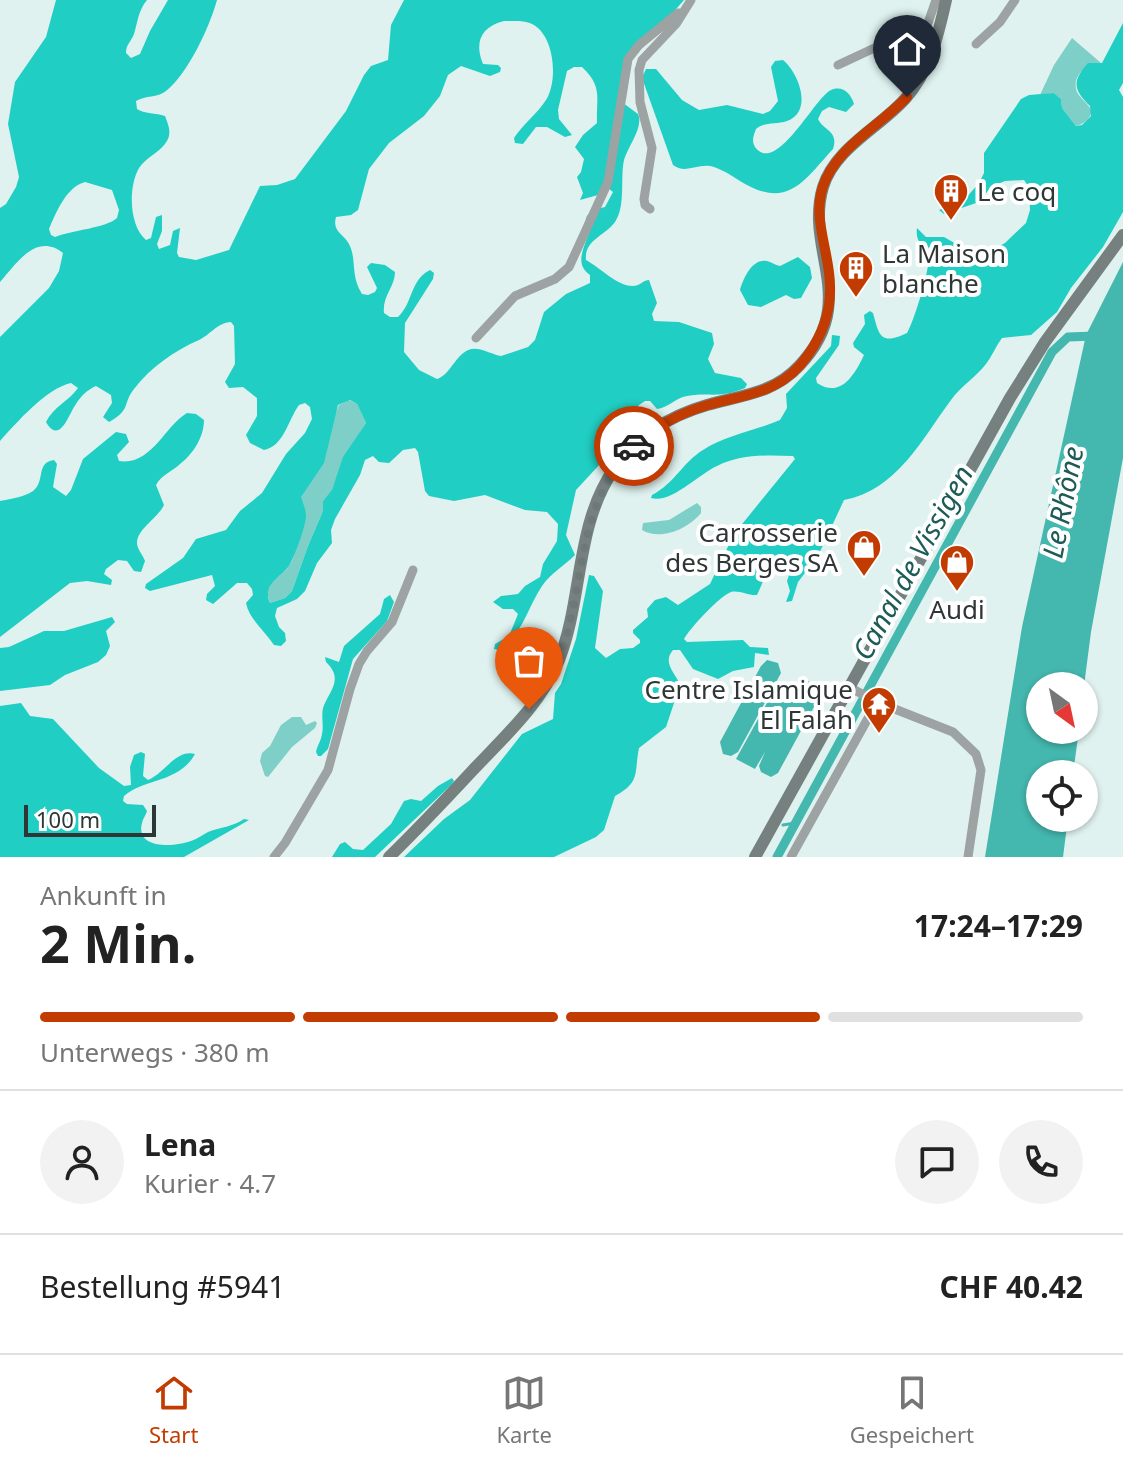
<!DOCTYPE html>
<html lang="de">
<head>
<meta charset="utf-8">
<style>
  :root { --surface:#fff; --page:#f2f2f2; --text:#222; --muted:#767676; --line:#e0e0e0; --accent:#c23b00 }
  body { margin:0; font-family:"Noto Sans",sans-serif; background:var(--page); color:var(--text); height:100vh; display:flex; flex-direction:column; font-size:30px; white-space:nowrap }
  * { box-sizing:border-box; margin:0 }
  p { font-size:26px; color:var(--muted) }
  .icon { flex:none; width:44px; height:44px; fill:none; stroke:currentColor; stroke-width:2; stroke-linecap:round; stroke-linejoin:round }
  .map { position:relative; height:857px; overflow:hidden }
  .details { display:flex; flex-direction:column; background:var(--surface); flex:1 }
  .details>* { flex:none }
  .needle { width:52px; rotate:147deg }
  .tools { position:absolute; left:1026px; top:672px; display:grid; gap:16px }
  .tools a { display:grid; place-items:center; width:72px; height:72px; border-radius:50%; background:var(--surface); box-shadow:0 2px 6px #0004; font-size:40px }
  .scale { position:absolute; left:24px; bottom:20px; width:132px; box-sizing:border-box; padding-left:8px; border:4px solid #2f3636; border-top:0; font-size:22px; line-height:28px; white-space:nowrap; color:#2f3636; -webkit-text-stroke:6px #fff; paint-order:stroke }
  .pin { position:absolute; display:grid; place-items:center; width:68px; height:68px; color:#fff; margin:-82px -34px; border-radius:50% 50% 50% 0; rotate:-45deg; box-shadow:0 0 8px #0007 }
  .pin .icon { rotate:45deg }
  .courier { position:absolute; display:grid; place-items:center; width:80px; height:80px; margin:-40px; border:6px solid #c23b00; border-radius:50%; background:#fff; color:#222; box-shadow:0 2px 10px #0007 }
  .summary em { font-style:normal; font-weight:700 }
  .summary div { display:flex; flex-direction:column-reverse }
  .summary { display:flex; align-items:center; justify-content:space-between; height:136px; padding:0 40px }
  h1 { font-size:52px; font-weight:700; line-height:60px }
  .bar { display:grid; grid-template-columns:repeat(4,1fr); gap:12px 8px; align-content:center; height:96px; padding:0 40px }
  .bar i { height:10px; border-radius:6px; background:var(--line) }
  .bar .active { background:var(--accent) }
  .bar p { grid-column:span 4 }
  .line { display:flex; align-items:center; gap:20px; padding:0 40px; border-top:2px solid var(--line) }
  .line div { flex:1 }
  .round { display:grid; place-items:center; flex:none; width:84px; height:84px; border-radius:42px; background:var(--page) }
  .tabs { display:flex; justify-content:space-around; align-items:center; height:112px; border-top:2px solid var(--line); background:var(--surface); font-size:22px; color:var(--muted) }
  .tabs a { display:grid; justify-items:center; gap:4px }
  .tabs .active { color:var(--accent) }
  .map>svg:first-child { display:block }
  .green { fill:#7dcfc7 }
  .forest { fill:#21cec3; fill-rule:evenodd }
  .water { fill:#44b7ae }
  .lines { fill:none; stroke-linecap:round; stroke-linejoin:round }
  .stream { stroke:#44b7ae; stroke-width:3 }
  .canal { stroke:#44b7ae; stroke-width:9 }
  .street { stroke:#9ca3a2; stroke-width:9 }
  .secondary { stroke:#75807f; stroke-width:12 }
  .done { stroke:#6d7877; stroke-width:8; stroke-dasharray:0 14.4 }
  .route { stroke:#c23b00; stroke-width:10 }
  .labels { text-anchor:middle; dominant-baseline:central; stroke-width:8; stroke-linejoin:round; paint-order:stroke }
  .poi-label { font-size:26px; fill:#2f3636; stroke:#fff; text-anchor:start }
  .water-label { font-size:28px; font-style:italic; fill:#1c5b56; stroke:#fff }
</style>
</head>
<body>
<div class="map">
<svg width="1123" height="857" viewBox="0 0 1123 857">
  <rect width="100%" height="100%" fill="#dff2ef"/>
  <path class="green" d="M 1072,38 L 1101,63 C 1089,63 1073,73 1076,89 C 1077,96 1088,103 1092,111 C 1090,119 1084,124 1076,126 L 1062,108 L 1061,99 L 1054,93 L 1040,95 L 1054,65 Z
    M 349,400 L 357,404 L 366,423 L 344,457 L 332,491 L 323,501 L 323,511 L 308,546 L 292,591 L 285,598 L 270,603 L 267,592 L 271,583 L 287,569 L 292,561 L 297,545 L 301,497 L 339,405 Z
    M 697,503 L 701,507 L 701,513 C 688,529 661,541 642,530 L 643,523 L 669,520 Z
    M 292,717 L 301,717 L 306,725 L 315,721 L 317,723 L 315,728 L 292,747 L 268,777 L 265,776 L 260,761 L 262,753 L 270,746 L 281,725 Z"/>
  <path class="forest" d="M 56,0 L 147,0 C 138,11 138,21 134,34 C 131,42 126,44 126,53 L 131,58 L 140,54 L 150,31 L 168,0 L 217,0 C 210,26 188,74 166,91 C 157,98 146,95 136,101 L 137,109 C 144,114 156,113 165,116 C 168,124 172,132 167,141 C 161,152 146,157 139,168 C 128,187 129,226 146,240 L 151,238 L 156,217 L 162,215 L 162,231 L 157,244 L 159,249 L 170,245 L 173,231 L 180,228 L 177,253 L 179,257 L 196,260 L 229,250 L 260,186 L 277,185 L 295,179 L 346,111 L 364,75 L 371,66 L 388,60 L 391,25 L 404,0 L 684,0 C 661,28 619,60 619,100 L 638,114 C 644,127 628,146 624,160 C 620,178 626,206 615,222 C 605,236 584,240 586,260 C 601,268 622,291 638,285 C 642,283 645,280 649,280 L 657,303 L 652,314 L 654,321 L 679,322 L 712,333 L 714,344 L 708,359 L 715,373 L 741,378 L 747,384 L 745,388 C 719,399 711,392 687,396 C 675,398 668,408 657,409 L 650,401 L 645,401 L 639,405 L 634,416 L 634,433 L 630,440 L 601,463 L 576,490 L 566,535 L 575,555 C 564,566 552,572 542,586 C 527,609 523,633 500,650 L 494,649 L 495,644 L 509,636 L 518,614 L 513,609 L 503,609 L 493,602 L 501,596 L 518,594 L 525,586 L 540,577 L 543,564 L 557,541 L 558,524 L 547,512 L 525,510 L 485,495 L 454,501 L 429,496 L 425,491 L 418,452 L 415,448 L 403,450 L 389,463 L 379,462 L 373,456 L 365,460 L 360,475 L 335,519 L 331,530 L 332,543 L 317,563 L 305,591 L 297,599 L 277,608 L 275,616 L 279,627 L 285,633 L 286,641 L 281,646 L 274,645 C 265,631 249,619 246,603 L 253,595 L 252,589 L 247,583 L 237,583 L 213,604 L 206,600 L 207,594 L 215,586 L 212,575 L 150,591 L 145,588 L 146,584 L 183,558 L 196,539 L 226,530 L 240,511 L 262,493 L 286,454 L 305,433 L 312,419 L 310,407 L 305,403 L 299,405 C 288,420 284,446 264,450 L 250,443 L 246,435 L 257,416 L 257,398 L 243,387 L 229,388 L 225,382 L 235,364 L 234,326 L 231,322 C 217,323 210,335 199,340 C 174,351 151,367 134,389 C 122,404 132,409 109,422 L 103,417 L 112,403 L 111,395 L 96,386 C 87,390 81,396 76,404 C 69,413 60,446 46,422 C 53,407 69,401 78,388 L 71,383 C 47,388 17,422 0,441 L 0,337 L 49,288 L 59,271 L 63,253 C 36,232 16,264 0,282 L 0,208 L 6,204 L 16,187 L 19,177 L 8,124 L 15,82 L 46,37 ZM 504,21 C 513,21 527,20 534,25 C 555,38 558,81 546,100 C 537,114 523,124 514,138 L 515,143 L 523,144 L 536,127 L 547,127 L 565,137 L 572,135 L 559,119 L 558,110 L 567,71 L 574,67 L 582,67 C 603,87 596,97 597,123 L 583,135 L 575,147 L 584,159 L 581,172 L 577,177 L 583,193 L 580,200 L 598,195 L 608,188 L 613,192 L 605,207 C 588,211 581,216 589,233 C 584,248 574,264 590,275 L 590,283 L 566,294 L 544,312 L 535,340 L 528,347 L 501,356 C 494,355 483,349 477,349 C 458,346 452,375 437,379 L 419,370 L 404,352 L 405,323 L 433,279 L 434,273 L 430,270 C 410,280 413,303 398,317 L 390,317 L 384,313 C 382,296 395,287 395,272 L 385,265 L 371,263 L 367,267 L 377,288 L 375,292 L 368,295 L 362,294 C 350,275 357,259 349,244 C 343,233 332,232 336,217 L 351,215 L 358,210 L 369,169 L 389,143 L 424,116 L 440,96 L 448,75 L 461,66 L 490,76 L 500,72 L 501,68 L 498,65 L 483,64 C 474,42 481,27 504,21 ZM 85,182 L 112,190 L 119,210 L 117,218 C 106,228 73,230 55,237 L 51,235 L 49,229 C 56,213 66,187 85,182 ZM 350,400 L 357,404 L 366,423 L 343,457 L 332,490 L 323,501 L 323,511 L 308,546 L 292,591 L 285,598 L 270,603 C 262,584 279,579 289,566 C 294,558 306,525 306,516 C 306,510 303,503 301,497 L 324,463 L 338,405 Z
    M 1123,23 L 1123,83 L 1119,90 L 1123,97 L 1123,212 L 1103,247 L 1071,288 L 1057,312 L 1031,335 L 1002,338 C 996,346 992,356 986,364 C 976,377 960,387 951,400 C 922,439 897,490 844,500 L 818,556 L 798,582 L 792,601 L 786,602 L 790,591 L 787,581 L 789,575 L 802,563 L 800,558 C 767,558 769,570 757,595 C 749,596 739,590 731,592 C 721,595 690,628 684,639 L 687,642 L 743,640 L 750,647 L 768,648 L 769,655 L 755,653 L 754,667 L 733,671 L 718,679 L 693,669 L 680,650 L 673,650 C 662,663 675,672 680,685 L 666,727 L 639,748 C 634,773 641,782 615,796 L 604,830 L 596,837 L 554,857 L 404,857 L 444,819 L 470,800 L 522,734 L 553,719 L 555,693 L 561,684 L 576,639 L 589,575 L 594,576 L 603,591 L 595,648 L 606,658 L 620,649 L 633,648 L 640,643 L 640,640 L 633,633 L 633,630 L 648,617 L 647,609 L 655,600 L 666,597 L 678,605 L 710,584 L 734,534 L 795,459 L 793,456 C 767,455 741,454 717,466 C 699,474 671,504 651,498 L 652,495 C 675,483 683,462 703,450 C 726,435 755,431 780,420 L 787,408 L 786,394 L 831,346 L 832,335 L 840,336 L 839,345 L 816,378 L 817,383 C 841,399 855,374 864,355 L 854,347 L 853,343 L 865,324 L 864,315 L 870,311 L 873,313 C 879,335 880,346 907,333 C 913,324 931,267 928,258 C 923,246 915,241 917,228 L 926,237 L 944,237 L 958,245 L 980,249 L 992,250 L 1005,243 L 1026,223 L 1030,210 L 1029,187 L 1024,180 L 1005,181 L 991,187 L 979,202 L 944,214 L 939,210 L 965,199 L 979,183 L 984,173 L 984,153 L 1021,99 L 1029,95 L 1054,93 L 1061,99 L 1062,108 L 1076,126 L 1082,125 L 1091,116 L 1090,106 C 1074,90 1071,82 1088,63 L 1102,63 Z
    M 783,60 C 798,72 814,111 787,121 C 776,125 766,121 756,129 C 754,135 751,140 755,147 C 776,176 815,97 831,90 C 843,85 851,94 854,104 L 846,112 L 829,107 L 822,111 L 818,119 C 824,131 839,131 833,149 C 806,178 790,208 747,185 C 736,179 726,171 714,167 C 699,162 686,175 673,165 L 642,78 L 646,69 L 656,69 L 682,100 L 699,110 L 727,105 L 763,114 L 770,111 L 778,101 L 771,67 L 775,61 Z
    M 798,257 L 810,267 L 812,278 L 801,298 L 794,299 L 786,295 L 761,307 L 748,305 L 740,290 C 743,279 752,258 767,261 C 771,262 775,265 780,266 Z
    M 187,413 L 196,414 L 204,420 C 204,437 193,454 180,464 C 172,472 162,474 156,485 L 164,505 C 158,518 137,529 137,543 C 137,549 143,555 145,561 L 141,572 L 134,571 L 127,561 L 118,560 L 106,569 L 104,574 L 112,580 L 111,585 L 87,581 L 70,583 L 0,637 L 0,501 C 10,499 25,497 33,491 C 46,481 35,463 54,460 L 57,464 L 53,487 L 66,496 L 71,490 L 83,459 L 116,432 L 126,434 L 129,442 L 117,455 L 119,461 C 151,466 164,427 187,413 Z
    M 390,595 L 394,602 L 387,621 L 353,659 L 328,749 L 321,756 L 318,756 L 316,752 C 317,746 321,741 322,734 C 324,726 321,716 323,708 C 328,692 345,680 326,662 L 325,657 L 339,662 L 344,646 L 380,614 L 384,599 Z
    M 112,617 L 115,622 L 106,631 L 110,646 L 106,655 L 98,662 L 65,675 L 50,685 L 0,691 L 0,648 L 9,647 L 44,631 L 64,631 Z
    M 21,703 L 30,716 L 53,719 L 99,768 L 124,786 L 131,785 L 130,767 L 134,755 L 141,752 L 145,754 L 143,776 L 148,780 C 165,773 176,749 195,754 C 179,783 145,778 124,796 L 123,801 L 127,804 L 143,805 L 147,811 C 146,815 143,818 142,823 C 135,850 175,847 191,841 C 197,839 202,835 208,832 C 221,827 232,827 244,819 L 249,820 L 184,857 L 0,857 L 0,706 Z
    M 452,778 L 454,781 L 451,785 L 375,857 L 332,857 L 340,844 L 345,842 L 353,849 L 363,850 L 391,824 L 404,801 L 411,799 L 421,801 L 438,786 Z"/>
  <path class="water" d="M 1123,262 L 1123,458 L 1091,632 L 1084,686 L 1040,686 L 1040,730 L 1079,730 L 1073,774 L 1040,774 L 1040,818 L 1068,818 L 1063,857 L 985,857 L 1022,627 L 1086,335 Z
    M 767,660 L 778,663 L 781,673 L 738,752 L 731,756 L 723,754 L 720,742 L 761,666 Z
    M 807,681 L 818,684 L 821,694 L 778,773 L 771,777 L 761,772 L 759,766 L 765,752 L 755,769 L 736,759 L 778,683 L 797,694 Z"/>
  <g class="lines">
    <path class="stream" d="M 783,825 L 795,823"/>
    <path class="canal" d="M 777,857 L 1052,352 L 1068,337 L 1095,336"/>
    <path class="street" d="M 976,44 L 1000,22 L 1015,0
      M 838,65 L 928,23 L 936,0
      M 650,209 L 645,205 L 644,199 L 652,148 L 640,102 L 639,70 L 642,60 L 676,24 L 691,0
      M 476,338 L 515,296 L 555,279 L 569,267 L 608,182 L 628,59 L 639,45 L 678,13 L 682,13
      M 849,687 L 877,702 L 953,732 L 976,754 L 981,770 L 968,857
      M 274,857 L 285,843 L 328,770 L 350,689 L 359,664 L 367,651 L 392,622 L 413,570
      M 791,857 L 877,702"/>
    <path class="secondary" d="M 389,857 C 418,829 446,799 473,770 C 505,736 541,704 559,660 C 583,599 575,525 614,469 C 636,437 669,416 707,405 C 741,395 773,394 799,366 C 861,301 804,251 823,187 C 835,148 879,128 905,99 C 930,71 938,36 946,0
      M 755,857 L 1010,398 L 1045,342 L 1123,235"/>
  </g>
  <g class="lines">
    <path class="done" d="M 529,709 C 542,693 553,676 560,657 C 586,583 576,506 634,446"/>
    <path class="route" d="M 634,446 C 655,426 680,413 708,405 C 748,394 782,393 808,355 C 822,335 831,311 830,286 C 830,250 809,214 826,179 C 842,144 882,124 907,97"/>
  </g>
  <defs>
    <g id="building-pin" transform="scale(1.8)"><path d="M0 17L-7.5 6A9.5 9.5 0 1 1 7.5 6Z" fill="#c23b00" stroke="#fff"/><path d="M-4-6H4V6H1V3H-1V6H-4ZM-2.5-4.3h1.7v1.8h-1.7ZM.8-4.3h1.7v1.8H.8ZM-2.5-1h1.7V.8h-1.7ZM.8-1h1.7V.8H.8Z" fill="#fff"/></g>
    <g id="shop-pin" transform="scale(1.8)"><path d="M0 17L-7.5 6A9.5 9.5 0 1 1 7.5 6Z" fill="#c23b00" stroke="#fff"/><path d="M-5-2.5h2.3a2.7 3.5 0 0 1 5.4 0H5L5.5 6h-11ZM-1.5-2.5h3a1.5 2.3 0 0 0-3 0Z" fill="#fff"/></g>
    <g id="temple-pin" transform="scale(1.8)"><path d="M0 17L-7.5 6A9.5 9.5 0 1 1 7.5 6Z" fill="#c23b00" stroke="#fff"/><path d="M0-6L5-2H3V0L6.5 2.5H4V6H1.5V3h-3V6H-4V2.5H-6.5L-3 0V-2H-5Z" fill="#fff"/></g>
  </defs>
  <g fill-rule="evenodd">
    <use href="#building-pin" x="951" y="191"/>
    <use href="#building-pin" x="856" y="268"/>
    <use href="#shop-pin" x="864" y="547"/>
    <use href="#shop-pin" x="957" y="562"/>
    <use href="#temple-pin" x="879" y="704"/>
  </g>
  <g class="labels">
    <g class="poi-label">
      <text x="977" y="191">Le coq</text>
      <text x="882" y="253">La Maison<tspan x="882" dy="30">blanche</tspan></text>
      <text x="838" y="532" text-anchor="end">Carrosserie<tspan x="838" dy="30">des Berges SA</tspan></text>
      <text x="957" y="609" text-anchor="middle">Audi</text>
      <text x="853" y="689" text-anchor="end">Centre Islamique<tspan x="853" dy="30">El Falah</tspan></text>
    </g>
    <g class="water-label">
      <text transform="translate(1062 502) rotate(-79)">Le Rhône</text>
      <text transform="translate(912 562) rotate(-61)">Canal de Vissigen</text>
    </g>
  </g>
</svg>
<div class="tools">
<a><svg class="needle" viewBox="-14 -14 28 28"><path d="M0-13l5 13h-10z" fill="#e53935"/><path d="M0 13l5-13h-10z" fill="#767676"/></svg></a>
<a><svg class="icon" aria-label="locate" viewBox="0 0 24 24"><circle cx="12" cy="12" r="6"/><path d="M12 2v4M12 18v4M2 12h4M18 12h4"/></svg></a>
</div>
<div class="scale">100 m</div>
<div class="pin" style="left:529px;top:709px;background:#ea580c"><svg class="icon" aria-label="bag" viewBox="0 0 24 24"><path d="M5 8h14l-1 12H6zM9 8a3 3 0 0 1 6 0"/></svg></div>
<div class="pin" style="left:907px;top:97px;background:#1f2937"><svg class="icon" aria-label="home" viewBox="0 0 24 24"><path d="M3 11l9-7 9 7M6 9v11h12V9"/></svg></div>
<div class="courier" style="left:634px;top:446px"><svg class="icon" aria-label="car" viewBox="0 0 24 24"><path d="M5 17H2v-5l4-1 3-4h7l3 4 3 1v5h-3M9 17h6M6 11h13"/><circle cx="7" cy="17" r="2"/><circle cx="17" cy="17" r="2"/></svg></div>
</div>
<section class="details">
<div class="summary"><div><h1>2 Min.</h1><p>Ankunft in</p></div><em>17:24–17:29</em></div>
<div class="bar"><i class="active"></i><i class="active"></i><i class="active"></i><i></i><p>Unterwegs · 380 m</p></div>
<div class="line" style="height:144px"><a class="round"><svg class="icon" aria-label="person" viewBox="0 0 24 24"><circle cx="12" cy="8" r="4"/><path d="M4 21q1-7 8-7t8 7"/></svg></a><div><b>Lena</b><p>Kurier · 4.7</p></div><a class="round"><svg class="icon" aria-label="chat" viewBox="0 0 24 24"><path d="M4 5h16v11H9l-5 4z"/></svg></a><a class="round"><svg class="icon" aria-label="phone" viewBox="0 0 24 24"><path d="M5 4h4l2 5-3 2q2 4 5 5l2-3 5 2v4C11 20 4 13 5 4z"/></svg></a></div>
<div class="line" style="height:104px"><div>Bestellung #5941</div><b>CHF 40.42</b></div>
</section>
<nav class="tabs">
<a class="active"><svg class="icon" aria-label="home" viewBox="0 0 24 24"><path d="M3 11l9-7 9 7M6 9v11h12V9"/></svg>Start</a>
<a><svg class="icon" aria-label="map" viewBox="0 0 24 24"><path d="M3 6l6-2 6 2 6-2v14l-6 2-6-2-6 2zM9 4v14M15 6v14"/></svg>Karte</a>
<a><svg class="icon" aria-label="saved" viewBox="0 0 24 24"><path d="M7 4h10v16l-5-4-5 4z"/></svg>Gespeichert</a>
</nav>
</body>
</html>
